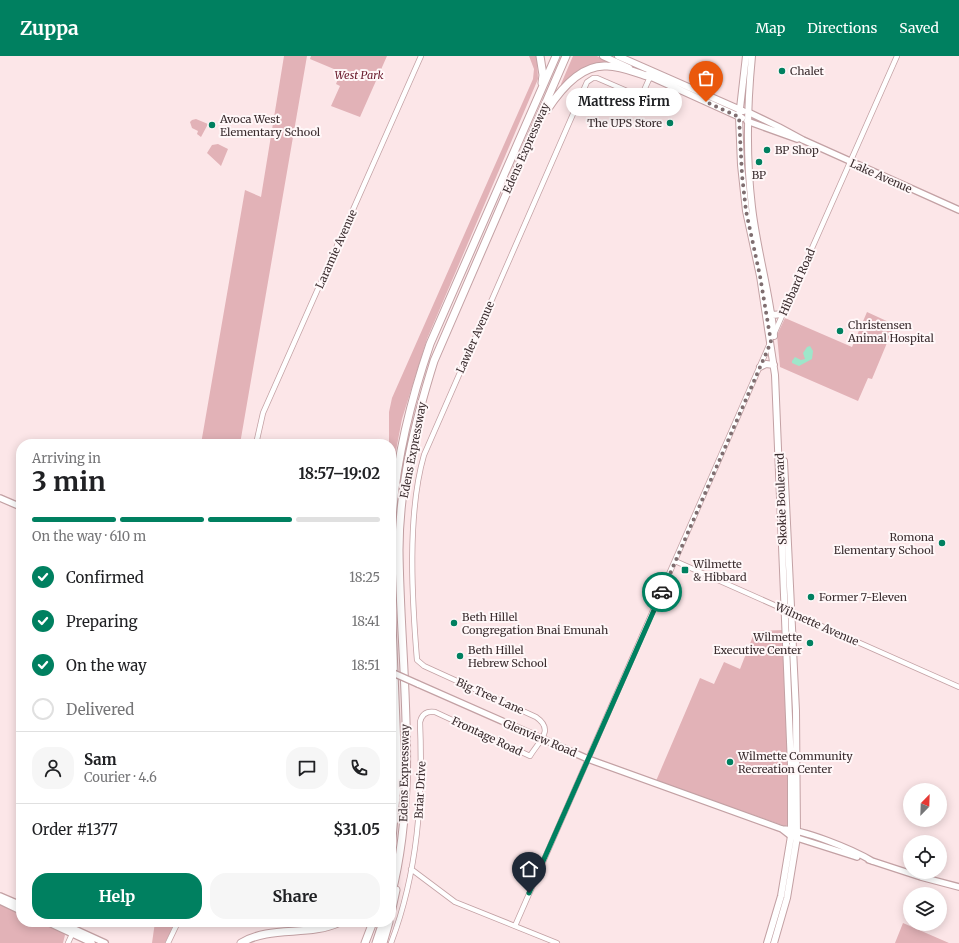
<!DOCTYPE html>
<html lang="en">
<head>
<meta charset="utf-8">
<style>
  :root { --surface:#fff; --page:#f6f6f6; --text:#202124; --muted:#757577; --line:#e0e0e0; --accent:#008060 }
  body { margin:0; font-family:Merriweather,serif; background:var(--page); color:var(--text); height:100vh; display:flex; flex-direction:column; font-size:15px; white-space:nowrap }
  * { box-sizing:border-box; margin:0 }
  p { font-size:13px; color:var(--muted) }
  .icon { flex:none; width:22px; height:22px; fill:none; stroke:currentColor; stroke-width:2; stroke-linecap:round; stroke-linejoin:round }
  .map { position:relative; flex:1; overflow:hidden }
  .sheet { position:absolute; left:16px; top:383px; width:380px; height:488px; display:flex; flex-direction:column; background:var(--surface); border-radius:16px; box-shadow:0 2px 10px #0003 }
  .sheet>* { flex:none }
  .needle { width:26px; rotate:23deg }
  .buttons { position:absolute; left:903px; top:727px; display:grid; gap:8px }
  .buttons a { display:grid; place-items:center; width:44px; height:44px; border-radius:50%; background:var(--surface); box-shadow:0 2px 10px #0003; font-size:20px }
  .pin { position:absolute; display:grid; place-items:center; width:34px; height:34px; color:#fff; margin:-41px -17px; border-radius:50% 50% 50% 0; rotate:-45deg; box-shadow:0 0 4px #0007 }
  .pin .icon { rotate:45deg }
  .courier { position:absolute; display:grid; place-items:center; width:40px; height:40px; margin:-20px; border:3px solid #008060; border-radius:50%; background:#fff; color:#222; box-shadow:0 1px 5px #0007 }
  .bubble { position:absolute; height:28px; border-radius:14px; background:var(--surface); box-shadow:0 2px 10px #0003; font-size:13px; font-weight:700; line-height:28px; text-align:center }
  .overview em { font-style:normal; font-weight:700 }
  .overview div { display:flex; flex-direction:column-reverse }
  .overview { display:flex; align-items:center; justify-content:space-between; height:68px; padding:0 16px }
  h1 { font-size:26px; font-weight:700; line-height:30px }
  .bar { display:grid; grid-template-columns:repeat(4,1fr); gap:6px 4px; align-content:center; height:48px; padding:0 16px }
  .bar i { height:5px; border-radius:3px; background:var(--line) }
  .bar .current { background:var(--accent) }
  .bar p { grid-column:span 4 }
  .line { display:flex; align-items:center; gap:10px; padding:0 16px; border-top:1px solid var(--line) }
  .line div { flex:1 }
  .round { display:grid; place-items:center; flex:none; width:42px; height:42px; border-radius:16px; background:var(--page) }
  ol { padding:0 16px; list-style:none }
  li { display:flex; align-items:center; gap:12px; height:44px }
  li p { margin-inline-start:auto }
  li .icon { padding:4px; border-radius:50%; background:var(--accent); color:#fff; stroke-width:4 }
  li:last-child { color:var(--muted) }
  li i { width:22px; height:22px; border:2px solid var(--line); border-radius:50% }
  .cta { display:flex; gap:8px; margin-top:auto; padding:8px 16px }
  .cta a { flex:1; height:46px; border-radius:16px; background:var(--accent); color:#fff; font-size:16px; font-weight:700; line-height:46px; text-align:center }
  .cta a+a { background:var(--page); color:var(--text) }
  header { display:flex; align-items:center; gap:24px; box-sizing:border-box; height:56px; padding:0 20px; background:var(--accent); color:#fff }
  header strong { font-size:19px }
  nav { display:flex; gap:22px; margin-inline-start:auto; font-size:14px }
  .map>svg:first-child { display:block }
  .green { fill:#e2b2b7 }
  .water { fill:#9ee6ca }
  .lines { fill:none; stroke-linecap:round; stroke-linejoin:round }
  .tertiary-casing { stroke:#c3a1a4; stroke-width:6 }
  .secondary-casing { stroke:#c3a1a4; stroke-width:8 }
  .primary-casing { stroke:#c3a1a4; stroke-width:8 }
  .motorway-casing { stroke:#c3a1a4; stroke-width:9 }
  .tertiary { stroke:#fff; stroke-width:4.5 }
  .secondary { stroke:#fff; stroke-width:5.5 }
  .primary { stroke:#fff; stroke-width:6 }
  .motorway { stroke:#fff; stroke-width:7 }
  .secondary-bridge-casing { stroke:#c3a1a4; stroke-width:8; stroke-linecap:butt }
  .secondary-bridge { stroke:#fff; stroke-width:5.5 }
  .done { stroke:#7f6e70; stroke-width:4; stroke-dasharray:0 7.2 }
  .route { stroke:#008060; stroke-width:5 }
  .poi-dot { fill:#008060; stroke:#fff7f8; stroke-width:1.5 }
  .labels { text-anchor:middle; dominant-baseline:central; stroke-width:4; stroke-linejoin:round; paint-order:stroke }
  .poi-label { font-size:11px; fill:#3b2d2f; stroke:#fff7f8; text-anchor:start }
  .park-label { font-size:11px; font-style:italic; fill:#6a1a2c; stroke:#fff7f8 }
  .street-label { font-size:11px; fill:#3b2d2f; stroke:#fff7f8 }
</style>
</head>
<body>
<header>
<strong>Zuppa</strong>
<nav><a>Map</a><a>Directions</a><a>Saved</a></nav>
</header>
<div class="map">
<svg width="959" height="887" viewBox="0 0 959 887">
  <rect width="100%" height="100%" fill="#fce6e8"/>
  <path class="green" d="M 284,0 L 307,0 L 240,388 L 201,388 L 245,134 L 261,141 Z
    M 311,0 L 387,0 L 360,61 L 331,50 L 340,30 L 336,28 L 341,16 L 310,3 Z
    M 529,0 L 537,0 L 538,23 L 427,283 L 402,363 L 391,421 L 391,388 L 389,388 L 389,356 L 392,342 L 533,23 L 534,13 Z
    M 573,0 L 597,0 L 611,8 L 604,7 L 563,31 L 561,28 Z
    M 196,63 L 208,68 L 201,81 L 197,78 L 198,75 L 192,72 L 190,66 L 192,64 Z
    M 218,88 L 228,93 L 221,110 L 207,97 L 212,89 Z
    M 867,256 L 891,267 L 894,270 L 872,323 L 868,322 L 858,345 L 780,311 L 777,279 L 785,262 L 852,291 Z
    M 783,574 L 790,726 L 789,768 L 785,770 L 656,725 L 700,622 L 714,628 L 724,606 L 740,613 L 755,575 Z
    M 0,848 L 21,857 L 21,866 L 40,866 L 63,876 L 65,879 L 63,887 L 0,887 Z
    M 155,866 L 175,866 L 165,887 L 152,887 Z
    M 903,867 L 949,887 L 895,887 Z"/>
  <path class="water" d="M 810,290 L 813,295 L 812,303 L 799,310 L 792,307 L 792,305 L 795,301 L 801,304 L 805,303 L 803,297 L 807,291 Z"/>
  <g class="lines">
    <g class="tertiary-casing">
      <path id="tertiary" d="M 774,278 L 897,0
        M 256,388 L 263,357 L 421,0
        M 675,505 L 959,631
        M 411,813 L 455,846 L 557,887
        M 515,870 L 770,287
        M 68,887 L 73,876
        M 168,887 L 178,866
        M 391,887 C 418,816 423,741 420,666 C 422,657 428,655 435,656 L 530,700 C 539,685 555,674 536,661 L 424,610 L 417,604 C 412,543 407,458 424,399 L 587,26 L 593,22 L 597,22 L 641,41 L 650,21"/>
    </g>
    <g class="secondary-casing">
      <path id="secondary" d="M 748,56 L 779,71 L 803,84 L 959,154
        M 747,65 L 797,83
        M 0,442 L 21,451
        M 418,628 L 588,703 L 782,773 C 805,774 852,793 872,805
        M 782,773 L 791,780 L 857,801
        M 869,804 L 921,821 L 959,831
        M 0,840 L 21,849
        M 0,845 L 21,855
        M 47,866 L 92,887
        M 59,866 L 105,887"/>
    </g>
    <g class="primary-casing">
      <path id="primary" d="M 603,0 L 629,12
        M 618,0 L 743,55
        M 746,0 L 739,61 L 741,109 L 746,155 L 760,220 L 775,319 L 791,710 L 791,780 L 781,840 L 767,887
        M 752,0 C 747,51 746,101 752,151 C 757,195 770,237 774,280
        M 647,19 L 742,62
        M 772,259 L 783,258
        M 760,311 L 766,308 L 774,309
        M 774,887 L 787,842 L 797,781 L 796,655 L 784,405"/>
    </g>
    <g class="motorway-casing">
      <path id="motorway" d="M 540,0 L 543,19 L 542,27
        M 547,54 C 560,34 581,8 607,10 C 622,10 636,17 650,21
        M 391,482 C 393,415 408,352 430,288 L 556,0
        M 391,542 L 398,718 L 391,793
        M 391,840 C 420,728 400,609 399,494 C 399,430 415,366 434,305 L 566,0
        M 391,857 L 396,834
        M 241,887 C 271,869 309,881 340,866
        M 365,887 L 373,866
        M 376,887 L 383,866
        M 383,887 L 389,866"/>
    </g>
    <use href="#tertiary" class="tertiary"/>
    <use href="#secondary" class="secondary"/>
    <use href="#primary" class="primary"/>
    <use href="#motorway" class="motorway"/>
    <g class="secondary-bridge-casing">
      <path id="secondary-bridge" d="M 391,616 L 418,628"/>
    </g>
    <use href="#secondary-bridge" class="secondary-bridge"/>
  </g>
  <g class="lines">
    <path class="done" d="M 662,536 L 771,286 L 760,220 L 746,155 L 742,119 L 739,61 L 706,46"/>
    <path class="route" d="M 529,837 L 662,536"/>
  </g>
  <g class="poi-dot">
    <circle cx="782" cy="15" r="4"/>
    <circle cx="670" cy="67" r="4"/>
    <circle cx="212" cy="69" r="4"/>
    <circle cx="767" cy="94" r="4"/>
    <circle cx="759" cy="106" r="4"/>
    <circle cx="840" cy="275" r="4"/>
    <circle cx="942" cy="487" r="4"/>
    <rect x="681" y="510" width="8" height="8" rx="2"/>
    <circle cx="811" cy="541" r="4"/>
    <circle cx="454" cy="567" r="4"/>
    <circle cx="810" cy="587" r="4"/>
    <circle cx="460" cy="600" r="4"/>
    <circle cx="730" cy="706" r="4"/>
  </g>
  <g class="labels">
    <g class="poi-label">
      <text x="790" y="15">Chalet</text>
      <text x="220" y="63">Avoca West<tspan x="220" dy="13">Elementary School</tspan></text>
      <text x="662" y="67" text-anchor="end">The UPS Store</text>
      <text x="775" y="94">BP Shop</text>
      <text x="759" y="119" text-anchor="middle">BP</text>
      <text x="848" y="269">Christensen<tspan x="848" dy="13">Animal Hospital</tspan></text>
      <text x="934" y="481" text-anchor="end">Romona<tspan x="934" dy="13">Elementary School</tspan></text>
      <text x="693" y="508">Wilmette<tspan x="693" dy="13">&amp; Hibbard</tspan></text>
      <text x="819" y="541">Former 7-Eleven</text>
      <text x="462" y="561">Beth Hillel<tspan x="462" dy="13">Congregation Bnai Emunah</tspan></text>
      <text x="802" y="581" text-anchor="end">Wilmette<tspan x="802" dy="13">Executive Center</tspan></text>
      <text x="468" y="594">Beth Hillel<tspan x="468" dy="13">Hebrew School</tspan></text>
      <text x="738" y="700">Wilmette Community<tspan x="738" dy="13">Recreation Center</tspan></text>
    </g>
    <g class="park-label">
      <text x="359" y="19">West Park</text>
    </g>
    <g class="street-label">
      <text transform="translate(526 92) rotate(-66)">Edens Expressway</text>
      <text transform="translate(881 120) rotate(24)">Lake Avenue</text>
      <text transform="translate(336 193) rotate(-66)">Laramie Avenue</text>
      <text transform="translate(797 226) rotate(-66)">Hibbard Road</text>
      <text transform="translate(475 281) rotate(-66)">Lawler Avenue</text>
      <text transform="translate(413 394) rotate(-79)">Edens Expressway</text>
      <text transform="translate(781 443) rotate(-92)">Skokie Boulevard</text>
      <text transform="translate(817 568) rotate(24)">Wilmette Avenue</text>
      <text transform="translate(490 640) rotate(24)">Big Tree Lane</text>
      <text transform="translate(487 680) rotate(25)">Frontage Road</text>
      <text transform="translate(540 682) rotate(23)">Glenview Road</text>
      <text transform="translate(404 717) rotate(-89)">Edens Expressway</text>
      <text transform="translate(420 734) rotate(-87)">Briar Drive</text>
    </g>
  </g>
</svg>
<div class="buttons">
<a><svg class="needle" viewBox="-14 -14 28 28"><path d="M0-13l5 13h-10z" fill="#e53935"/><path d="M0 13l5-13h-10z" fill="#757577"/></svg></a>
<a><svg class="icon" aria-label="locate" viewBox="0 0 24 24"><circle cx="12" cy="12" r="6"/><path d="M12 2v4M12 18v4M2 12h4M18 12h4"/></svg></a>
<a><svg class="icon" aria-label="layers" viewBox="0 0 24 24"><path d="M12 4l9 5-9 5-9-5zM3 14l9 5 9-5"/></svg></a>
</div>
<div class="pin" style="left:706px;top:46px;background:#ea580c"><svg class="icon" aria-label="bag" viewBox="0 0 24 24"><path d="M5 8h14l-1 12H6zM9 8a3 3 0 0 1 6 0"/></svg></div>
<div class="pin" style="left:529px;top:837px;background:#1f2937"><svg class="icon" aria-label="home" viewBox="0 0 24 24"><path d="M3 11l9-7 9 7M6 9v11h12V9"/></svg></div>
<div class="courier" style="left:662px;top:536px"><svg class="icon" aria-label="car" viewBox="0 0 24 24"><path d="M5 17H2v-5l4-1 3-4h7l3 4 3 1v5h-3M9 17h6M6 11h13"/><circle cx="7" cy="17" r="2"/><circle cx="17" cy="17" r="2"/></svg></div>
<div class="bubble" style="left:566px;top:32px;width:116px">Mattress Firm</div>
<section class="sheet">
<div class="overview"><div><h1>3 min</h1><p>Arriving in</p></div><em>18:57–19:02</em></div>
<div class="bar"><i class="current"></i><i class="current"></i><i class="current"></i><i></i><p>On the way · 610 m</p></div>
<ol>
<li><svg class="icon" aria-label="check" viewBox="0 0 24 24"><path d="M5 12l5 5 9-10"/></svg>Confirmed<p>18:25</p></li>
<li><svg class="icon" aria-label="check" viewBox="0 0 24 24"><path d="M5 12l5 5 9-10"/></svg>Preparing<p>18:41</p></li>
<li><svg class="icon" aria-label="check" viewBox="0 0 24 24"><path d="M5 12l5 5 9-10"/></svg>On the way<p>18:51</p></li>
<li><i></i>Delivered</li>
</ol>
<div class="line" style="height:72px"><a class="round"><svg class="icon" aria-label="person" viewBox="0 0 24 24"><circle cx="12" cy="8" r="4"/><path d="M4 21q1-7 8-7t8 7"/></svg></a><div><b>Sam</b><p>Courier · 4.6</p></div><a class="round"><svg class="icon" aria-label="chat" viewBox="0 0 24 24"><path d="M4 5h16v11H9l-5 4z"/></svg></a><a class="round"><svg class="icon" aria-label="phone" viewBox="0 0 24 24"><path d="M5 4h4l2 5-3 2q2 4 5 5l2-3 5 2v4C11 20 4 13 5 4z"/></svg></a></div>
<div class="line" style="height:52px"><div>Order #1377</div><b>$31.05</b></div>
<div class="cta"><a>Help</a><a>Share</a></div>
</section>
</div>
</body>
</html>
